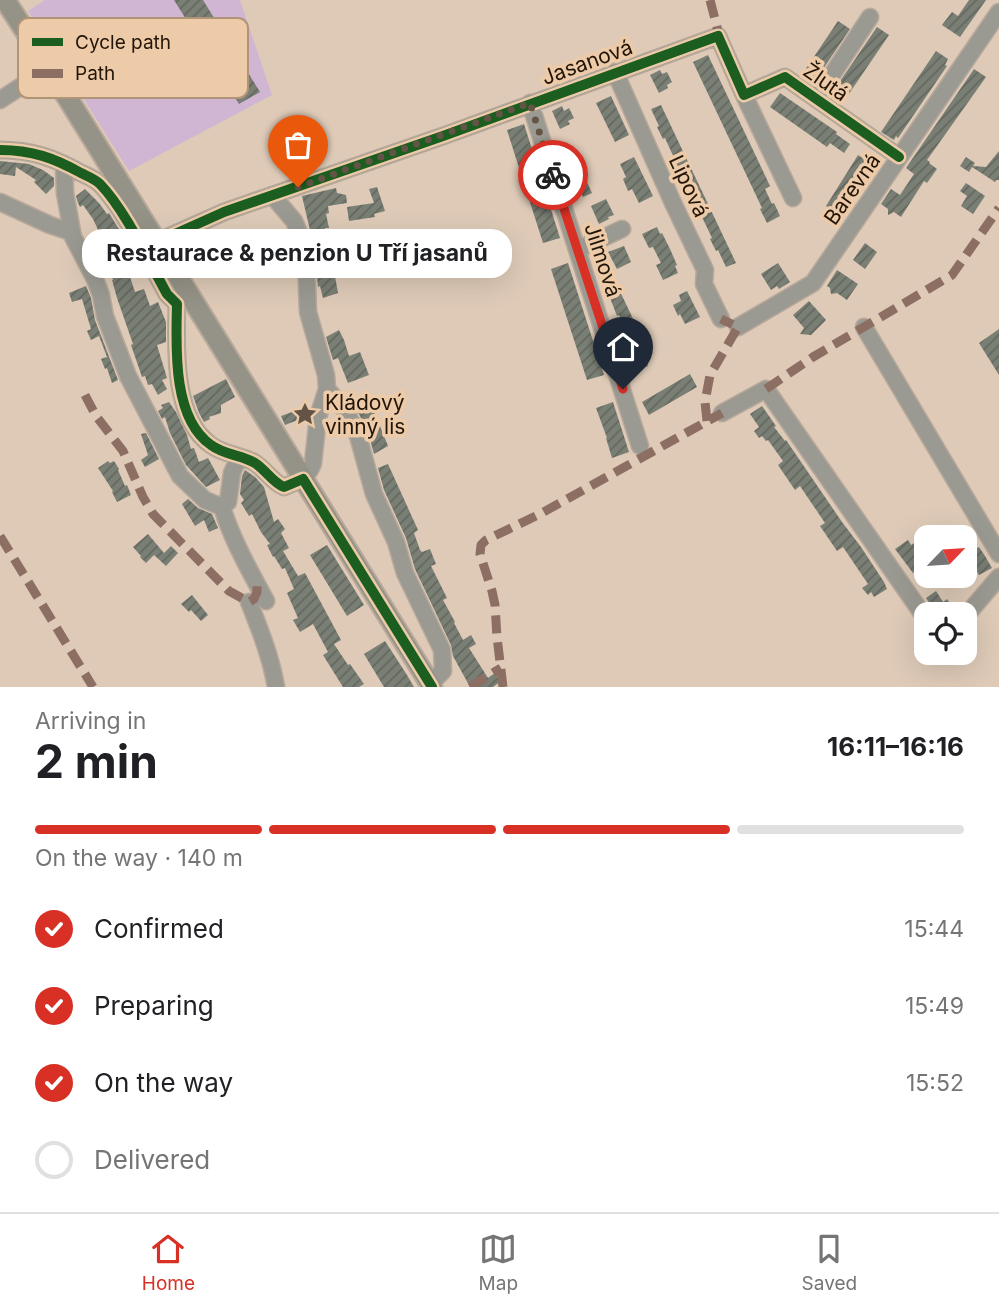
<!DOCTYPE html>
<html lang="en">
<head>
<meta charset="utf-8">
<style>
  :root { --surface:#fff; --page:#f2f2f2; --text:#202124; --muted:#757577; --line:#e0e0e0; --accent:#d93025 }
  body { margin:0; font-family:Inter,sans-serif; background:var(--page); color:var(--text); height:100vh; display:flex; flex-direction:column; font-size:26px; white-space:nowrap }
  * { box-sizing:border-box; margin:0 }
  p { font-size:23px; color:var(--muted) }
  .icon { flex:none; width:38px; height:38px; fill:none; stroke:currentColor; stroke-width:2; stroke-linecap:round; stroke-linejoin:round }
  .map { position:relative; height:687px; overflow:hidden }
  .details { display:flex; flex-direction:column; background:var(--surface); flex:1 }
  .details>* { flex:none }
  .needle { width:46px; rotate:65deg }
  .controls { position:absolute; left:914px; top:525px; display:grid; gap:14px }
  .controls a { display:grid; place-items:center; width:63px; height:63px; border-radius:14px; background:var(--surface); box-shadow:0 7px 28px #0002; font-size:35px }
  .pin { position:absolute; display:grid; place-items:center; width:60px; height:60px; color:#fff; margin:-72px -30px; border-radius:50% 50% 50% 0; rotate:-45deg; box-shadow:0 0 7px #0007 }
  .pin .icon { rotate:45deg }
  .courier { position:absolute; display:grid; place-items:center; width:70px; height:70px; margin:-35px; border:5px solid #d93025; border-radius:50%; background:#fff; color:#222; box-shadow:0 2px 9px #0007 }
  .bubble { position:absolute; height:49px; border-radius:21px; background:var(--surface); box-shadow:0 7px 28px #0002; font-size:23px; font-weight:700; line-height:49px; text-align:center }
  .summary em { font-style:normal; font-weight:700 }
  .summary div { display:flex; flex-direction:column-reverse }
  .summary { display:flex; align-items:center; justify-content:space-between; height:119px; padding:0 35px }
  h1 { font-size:46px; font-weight:700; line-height:52px }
  .bar { display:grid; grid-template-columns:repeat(4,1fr); gap:10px 7px; align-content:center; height:84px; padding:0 35px }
  .bar i { height:9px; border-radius:5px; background:var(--line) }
  .bar .current { background:var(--accent) }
  .bar p { grid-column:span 4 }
  ol { padding:0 35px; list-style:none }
  li { display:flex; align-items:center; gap:21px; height:77px }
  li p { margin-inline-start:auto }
  li .icon { padding:7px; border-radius:50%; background:var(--accent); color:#fff; stroke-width:4 }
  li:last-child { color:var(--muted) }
  li i { width:38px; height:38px; border:4px solid var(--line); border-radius:50% }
  .tabs { display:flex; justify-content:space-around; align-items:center; height:98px; border-top:2px solid var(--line); background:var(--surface); font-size:19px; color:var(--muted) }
  .tabs a { display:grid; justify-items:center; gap:4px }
  .tabs .current { color:var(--accent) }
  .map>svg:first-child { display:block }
  .pitch { fill:#d1b6d4 }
  .building { fill:url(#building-hatch) }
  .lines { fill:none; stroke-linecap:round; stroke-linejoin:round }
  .minor-casing { stroke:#b9a99b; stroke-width:19 }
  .major-casing { stroke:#b9a99b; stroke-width:23 }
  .minor { stroke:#9b9a92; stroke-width:16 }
  .major { stroke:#959387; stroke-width:19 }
  .quiet { stroke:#8d6e63; stroke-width:9; stroke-dasharray:18 9; stroke-linecap:butt }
  .cycleway-casing { stroke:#edcaa8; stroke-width:15 }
  .cycleway { stroke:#1b5e20; stroke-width:10 }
  .done { stroke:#635445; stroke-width:7; stroke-dasharray:0 12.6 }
  .route { stroke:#d93025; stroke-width:9 }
  .labels { text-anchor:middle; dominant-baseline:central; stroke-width:7; stroke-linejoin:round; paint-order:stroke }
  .street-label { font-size:21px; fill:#211508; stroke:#edcaa8 }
  .poi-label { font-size:21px; fill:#211508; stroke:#edcaa8; text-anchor:start }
  .key { fill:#edcaa8; stroke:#b09478; stroke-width:2 }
  .key-label { font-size:19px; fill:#211508 }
</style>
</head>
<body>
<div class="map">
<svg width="999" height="687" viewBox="0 0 999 687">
  <defs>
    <pattern id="building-hatch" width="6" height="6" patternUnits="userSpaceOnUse" patternTransform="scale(1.75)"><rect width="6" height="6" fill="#7a7f75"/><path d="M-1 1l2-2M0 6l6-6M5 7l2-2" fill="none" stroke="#64675e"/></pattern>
  </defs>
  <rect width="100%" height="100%" fill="#decab7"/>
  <path class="pitch" d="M 45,0 L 240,0 L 272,95 L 129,171 L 28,11 Z"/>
  <path class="building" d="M 174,0 L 203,0 L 260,92 L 239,104 Z
    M 969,0 L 986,0 L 960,37 L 942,25 L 952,12 L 958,16 Z
    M 838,21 L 850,29 L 813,84 L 801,76 Z
    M 877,27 L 889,35 L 842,104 L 830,96 Z
    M 936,51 L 948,59 L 945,65 L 947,66 L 898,138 L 896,136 L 894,140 L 881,132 Z
    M 708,55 L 770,186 L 765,189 L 772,204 L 774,203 L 780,216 L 767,223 L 760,209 L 762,208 L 693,62 Z
    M 974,69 L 986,77 L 927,160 L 930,162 L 929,163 L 937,169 L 927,183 L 924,181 L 901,217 L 894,212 L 888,215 L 888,209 L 881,204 L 891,189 L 900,195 L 914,174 L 906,168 Z
    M 660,70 L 662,74 L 667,72 L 672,82 L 667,85 L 668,88 L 659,93 L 650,75 Z
    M 780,93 L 837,132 L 836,134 L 850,144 L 844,153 L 830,143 L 827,147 L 770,107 Z
    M 611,96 L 629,135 L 615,142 L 596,103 Z
    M 661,105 L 736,263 L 726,267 L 718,250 L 716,251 L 710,239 L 712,238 L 691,194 L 690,195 L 684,183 L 685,182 L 665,138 L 663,139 L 657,127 L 659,126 L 651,109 Z
    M 562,106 L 564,111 L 569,108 L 574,118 L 568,121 L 570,124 L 560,129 L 552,111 Z
    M 524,124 L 560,238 L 543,243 L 507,130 Z
    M 571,147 L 592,193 L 583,197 L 575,180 L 573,181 L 567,169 L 569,168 L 561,151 Z
    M 999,151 L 999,180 L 996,180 L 995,182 L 972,167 L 969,172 L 960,166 L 966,157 L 975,163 L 973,166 L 986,167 Z
    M 858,155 L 870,163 L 864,173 L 862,171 L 845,197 L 850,200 L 840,216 L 826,206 Z
    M 634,157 L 653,196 L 639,203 L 632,189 L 628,191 L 623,179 L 626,177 L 620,164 Z
    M 0,161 L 29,164 L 43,170 L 54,178 L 54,186 L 46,194 L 34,182 L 36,180 L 16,167 L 15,176 L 0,174 Z
    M 966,183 L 985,196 L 973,214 L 961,206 L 967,196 L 960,191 Z
    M 377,187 L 385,211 L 374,214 L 375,217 L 349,221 L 347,207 L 374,203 L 369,189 Z
    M 336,188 L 337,193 L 346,195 L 347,203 L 328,206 L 329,213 L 326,214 L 329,228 L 325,228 L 326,246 L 338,243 L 341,264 L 333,265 L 338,293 L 323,298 L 320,286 L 318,287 L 317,277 L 325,276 L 322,259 L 317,260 L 302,196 Z
    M 85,189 L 99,203 L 107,214 L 109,213 L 125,239 L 122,240 L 133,269 L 128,271 L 135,292 L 144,289 L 150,306 L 158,302 L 166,322 L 166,342 L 157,345 L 167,378 L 162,380 L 167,389 L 158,395 L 152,384 L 148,385 L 145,376 L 142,377 L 131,345 L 133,344 L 117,298 L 112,280 L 113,280 L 108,265 L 109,264 L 103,251 L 107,249 L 93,219 L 83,205 L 80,207 L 78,203 L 76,196 Z
    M 606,199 L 614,215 L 608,217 L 609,219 L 599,224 L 591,206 Z
    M 657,227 L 660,234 L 662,233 L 670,249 L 677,265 L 675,266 L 678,273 L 663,280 L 656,265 L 661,263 L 653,247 L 649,248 L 642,234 Z
    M 865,243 L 877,252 L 865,269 L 853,260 Z
    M 624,246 L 631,262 L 617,269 L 608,252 Z
    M 568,263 L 604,375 L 587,380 L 551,269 Z
    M 778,263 L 790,282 L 779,289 L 777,286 L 771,290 L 761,274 Z
    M 837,270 L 858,284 L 847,300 L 837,293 L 831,294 L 830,288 L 827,286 Z
    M 615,281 L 637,327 L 627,332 L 619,315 L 617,316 L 605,285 Z
    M 86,286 L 91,298 L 95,320 L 118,380 L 112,383 L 107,368 L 105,369 L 101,359 L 107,357 L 99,336 L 91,340 L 87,331 L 91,329 L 82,299 L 72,302 L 69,293 Z
    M 687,291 L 700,317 L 685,324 L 680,314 L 678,316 L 673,305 L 681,301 L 679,295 Z
    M 809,301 L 826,320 L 811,335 L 800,334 L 804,328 L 793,315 Z
    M 999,329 L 999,375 L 979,343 Z
    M 339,330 L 344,340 L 349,356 L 360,352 L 369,375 L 348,383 L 338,358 L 333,360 L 326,337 Z
    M 638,339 L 643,349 L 645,347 L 650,358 L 646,360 L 648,366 L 636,371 L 624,346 Z
    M 690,374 L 697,387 L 649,415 L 642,402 Z
    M 226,379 L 235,397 L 221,405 L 221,413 L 209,417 L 210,419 L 204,422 L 199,413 L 193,396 Z
    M 369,399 L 388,446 L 374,454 L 368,432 L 355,406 Z
    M 169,402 L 176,412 L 187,435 L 191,449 L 194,448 L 199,462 L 208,458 L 220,480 L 206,487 L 186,465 L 170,433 L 165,417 L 162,419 L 158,411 L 163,408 L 161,405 Z
    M 613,402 L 629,452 L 612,458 L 606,438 L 607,438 L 596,408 Z
    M 762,406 L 776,426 L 774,427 L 785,441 L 786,440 L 842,522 L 861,547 L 884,582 L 887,589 L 874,597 L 871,592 L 868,595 L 862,588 L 868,584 L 843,547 L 837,551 L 820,526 L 825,523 L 800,486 L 795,490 L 778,465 L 783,461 L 768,440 L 766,441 L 762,436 L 759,438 L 754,431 L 759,427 L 750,414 Z
    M 306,407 L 309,412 L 308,416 L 285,425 L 281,416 Z
    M 146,433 L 159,459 L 145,467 L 141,460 L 148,455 L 141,434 Z
    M 108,461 L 110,463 L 114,461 L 119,469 L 118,470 L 125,486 L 127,485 L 131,495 L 117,502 L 112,492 L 113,491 L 98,468 Z
    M 388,464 L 418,530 L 414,533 L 420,550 L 422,552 L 430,549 L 436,564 L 431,566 L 447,598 L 443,600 L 455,622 L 454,623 L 463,640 L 471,635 L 476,644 L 469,648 L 488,678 L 495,673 L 500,682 L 493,687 L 470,687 L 453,656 L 451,645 L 415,569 L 406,538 L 384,490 L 378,468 Z
    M 245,470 L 255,477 L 264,487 L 274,522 L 278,519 L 285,529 L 281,533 L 289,548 L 283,551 L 298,576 L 305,573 L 341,640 L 334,644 L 348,665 L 350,664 L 364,684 L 359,687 L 343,687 L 323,655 L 328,652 L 313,624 L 300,632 L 293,620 L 298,618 L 287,593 L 294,589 L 285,568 L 282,569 L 274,556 L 273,557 L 267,545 L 270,544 L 261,532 L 252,514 L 249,516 L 241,503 L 244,500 L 240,494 L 242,476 Z
    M 188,499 L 198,508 L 212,514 L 218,528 L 209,532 L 204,520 L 195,526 L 182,504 Z
    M 148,534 L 164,553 L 171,546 L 178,553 L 166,566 L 154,555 L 146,563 L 140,557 L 141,556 L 133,547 Z
    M 908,540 L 911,545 L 916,542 L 923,552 L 918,555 L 925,565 L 913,573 L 895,549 Z
    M 974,542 L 977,548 L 979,547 L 985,556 L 992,568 L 979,575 L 971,562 L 964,566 L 964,548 Z
    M 327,545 L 364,605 L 347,616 L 310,555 Z
    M 936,591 L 943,602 L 947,599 L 954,609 L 946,614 L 936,614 L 926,598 Z
    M 192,595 L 208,615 L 201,621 L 191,610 L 189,612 L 181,604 Z
    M 385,641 L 407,675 L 414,687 L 384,687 L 364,654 Z"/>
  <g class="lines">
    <g class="minor-casing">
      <path id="minor" d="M 615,72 L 673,203 L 705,270 L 704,284 L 721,319
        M 744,95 L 793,198
        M 816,99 L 870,17
        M 0,100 L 49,68
        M 530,103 L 640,446
        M 0,150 C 32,150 54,158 81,173 C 87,176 95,179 100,184 C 126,211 148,260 167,294 L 177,304 C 176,346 172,418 211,445 C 224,455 242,455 255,463 C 266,470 272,482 284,487 C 298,481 308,478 313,463 L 318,417 L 327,389 L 326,375 L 308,312 L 306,258 L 303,242 L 294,221 L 272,195
        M 64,164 L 65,193 L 73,237 L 95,279 L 101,295 L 105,316 L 128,376 L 180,476 L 205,500 L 222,507 L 228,502 L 232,473 L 239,457
        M 0,202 L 50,225 L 71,232
        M 157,242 L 224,212 L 443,136 L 718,36 L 744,95 L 785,77 L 899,157
        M 577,250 L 622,229
        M 738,327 L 813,283 L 999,12
        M 864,327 L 999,554
        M 327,389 L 346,411 L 358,436 L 374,494 L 396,542 L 405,573 L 442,650 L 443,671 L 430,684
        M 722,413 L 766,389 L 926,619
        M 222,507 C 232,540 250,571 266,601
        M 249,602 C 260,630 271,657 276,687
        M 964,618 L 999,577"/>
    </g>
    <g class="major-casing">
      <path id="major" d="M 5,0 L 49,68 L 432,687"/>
    </g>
    <use href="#minor" class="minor"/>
    <use href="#major" class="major"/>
    <path class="quiet" d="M 710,0 L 717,27 L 718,36
      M 766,389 L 813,357 L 952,275 L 999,208
      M 85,395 L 96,416 L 123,451 L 143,497 L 153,514 L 229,591 L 249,602 L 254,599 L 257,592 L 257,585
      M 707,421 L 705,402 L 710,375 L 738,327 L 721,319
      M 0,536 L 93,687
      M 470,687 L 501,668
      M 503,687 L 497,637 L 495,605 L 492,591 L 480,554 L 481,545 L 486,540 L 540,514 L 722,413"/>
    <g class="cycleway-casing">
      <path id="cycleway" d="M 0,150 C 32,150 54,158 81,173 C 87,176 95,179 100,184 C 126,211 148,260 167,294 L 177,304 C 176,346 172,418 211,445 C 224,455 242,455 255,463 C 266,470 272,482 284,487 L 303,479 L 432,687
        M 157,242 L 224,212 L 443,136 L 718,36 L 744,95 L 785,77 L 899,157"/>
    </g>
    <use href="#cycleway" class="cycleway"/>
  </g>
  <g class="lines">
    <path class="done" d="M 298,187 L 530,103 L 553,175"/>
    <path class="route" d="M 553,175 L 623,389"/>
  </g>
  <defs>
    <g id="sight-bare" transform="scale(1.89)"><path d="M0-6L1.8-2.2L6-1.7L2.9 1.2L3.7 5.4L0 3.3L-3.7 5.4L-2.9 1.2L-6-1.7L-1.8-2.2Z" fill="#635445" stroke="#edcaa8" stroke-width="2.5" paint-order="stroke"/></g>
  </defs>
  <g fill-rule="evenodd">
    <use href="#sight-bare" x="305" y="414"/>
  </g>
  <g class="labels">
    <g class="street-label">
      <text transform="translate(587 62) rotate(-20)">Jasanová</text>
      <text transform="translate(826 82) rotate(35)">Žlutá</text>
      <text transform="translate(689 186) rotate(65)">Lipová</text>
      <text transform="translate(852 189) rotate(-55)">Barevná</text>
      <text transform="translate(603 260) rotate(72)">Jilmová</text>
    </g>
    <g class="poi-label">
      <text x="325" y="402">Kládový<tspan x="325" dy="24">vinný lis</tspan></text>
    </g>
  </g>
  <rect x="18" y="18" width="230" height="80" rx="10" class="key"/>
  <rect x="32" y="38" width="31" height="8" fill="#1b5e20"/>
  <rect x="32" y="69" width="31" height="9" fill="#8d6e63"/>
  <g class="key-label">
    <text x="75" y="49">Cycle path</text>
    <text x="75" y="80">Path</text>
  </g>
</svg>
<div class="controls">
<a><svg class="needle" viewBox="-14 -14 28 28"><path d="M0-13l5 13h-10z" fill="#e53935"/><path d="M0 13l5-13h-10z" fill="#757577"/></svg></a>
<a><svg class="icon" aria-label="locate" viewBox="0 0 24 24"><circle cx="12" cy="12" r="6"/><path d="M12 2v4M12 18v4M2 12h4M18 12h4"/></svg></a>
</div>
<div class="pin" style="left:298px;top:187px;background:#ea580c"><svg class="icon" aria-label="bag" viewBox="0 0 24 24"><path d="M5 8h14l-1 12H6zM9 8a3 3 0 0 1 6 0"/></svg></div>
<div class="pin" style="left:623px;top:389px;background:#1f2937"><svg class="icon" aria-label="home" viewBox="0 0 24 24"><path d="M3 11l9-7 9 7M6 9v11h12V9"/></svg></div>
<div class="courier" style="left:553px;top:175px"><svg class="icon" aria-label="bike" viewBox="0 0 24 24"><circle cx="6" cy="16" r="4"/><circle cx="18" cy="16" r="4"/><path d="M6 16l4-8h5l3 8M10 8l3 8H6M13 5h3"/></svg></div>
<div class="bubble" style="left:82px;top:229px;width:430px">Restaurace &amp; penzion U Tří jasanů</div>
</div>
<section class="details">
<div class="summary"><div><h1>2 min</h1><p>Arriving in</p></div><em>16:11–16:16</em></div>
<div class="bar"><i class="current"></i><i class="current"></i><i class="current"></i><i></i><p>On the way · 140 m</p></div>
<ol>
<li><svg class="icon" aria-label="check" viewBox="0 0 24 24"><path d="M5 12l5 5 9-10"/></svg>Confirmed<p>15:44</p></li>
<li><svg class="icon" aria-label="check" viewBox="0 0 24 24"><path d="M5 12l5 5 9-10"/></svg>Preparing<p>15:49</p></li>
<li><svg class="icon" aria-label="check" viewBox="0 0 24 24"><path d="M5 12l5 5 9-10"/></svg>On the way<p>15:52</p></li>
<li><i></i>Delivered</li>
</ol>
</section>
<nav class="tabs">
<a class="current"><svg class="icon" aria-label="home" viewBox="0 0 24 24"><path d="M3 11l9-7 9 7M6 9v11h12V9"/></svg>Home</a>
<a><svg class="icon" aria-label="map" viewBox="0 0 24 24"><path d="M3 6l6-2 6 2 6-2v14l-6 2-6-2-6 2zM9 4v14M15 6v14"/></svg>Map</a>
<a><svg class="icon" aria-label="saved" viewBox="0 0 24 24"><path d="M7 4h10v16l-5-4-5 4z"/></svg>Saved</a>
</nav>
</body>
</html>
